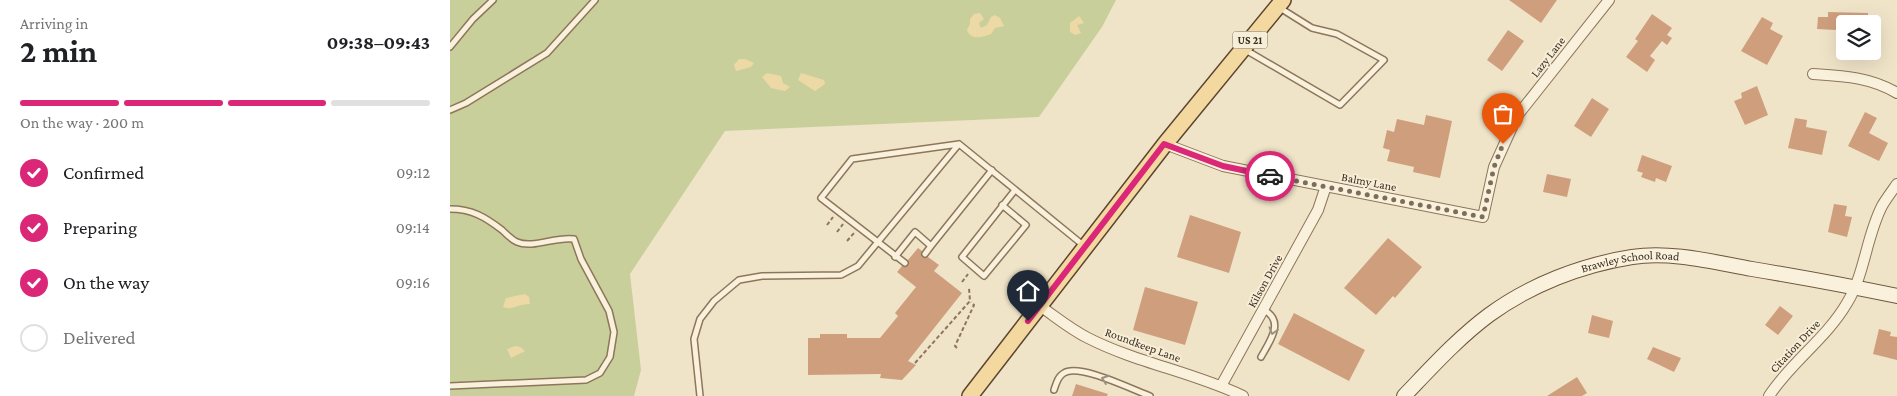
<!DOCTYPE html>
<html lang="en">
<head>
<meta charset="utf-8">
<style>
  :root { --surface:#fff; --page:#f2f2f2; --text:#202124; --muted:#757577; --line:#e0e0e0; --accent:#db2777 }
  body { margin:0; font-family:"Crimson Pro",serif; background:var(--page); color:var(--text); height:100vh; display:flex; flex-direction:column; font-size:19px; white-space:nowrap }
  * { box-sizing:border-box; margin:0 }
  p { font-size:16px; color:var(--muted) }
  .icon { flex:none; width:28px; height:28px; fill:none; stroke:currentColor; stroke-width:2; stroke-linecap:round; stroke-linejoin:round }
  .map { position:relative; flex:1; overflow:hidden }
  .side { display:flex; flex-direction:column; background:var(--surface); width:450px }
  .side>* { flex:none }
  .fabs { position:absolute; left:1386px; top:15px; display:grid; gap:10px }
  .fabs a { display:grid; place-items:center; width:45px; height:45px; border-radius:5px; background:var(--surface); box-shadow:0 5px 20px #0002; font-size:25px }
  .pin { position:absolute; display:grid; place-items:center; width:42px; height:42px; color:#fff; margin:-51px -21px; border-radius:50% 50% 50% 0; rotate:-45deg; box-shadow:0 0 5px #0007 }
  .pin .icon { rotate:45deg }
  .courier { position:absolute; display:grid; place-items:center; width:50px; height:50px; margin:-25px; border:4px solid #db2777; border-radius:50%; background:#fff; color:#222; box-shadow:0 1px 6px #0007 }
  .head em { font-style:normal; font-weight:700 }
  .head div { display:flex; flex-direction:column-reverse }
  .head { display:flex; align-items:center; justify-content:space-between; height:85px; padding:0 20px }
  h1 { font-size:32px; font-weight:700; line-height:38px }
  .bar { display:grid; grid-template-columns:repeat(4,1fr); gap:8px 5px; align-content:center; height:60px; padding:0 20px }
  .bar i { height:6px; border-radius:4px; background:var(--line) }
  .bar .active { background:var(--accent) }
  .bar p { grid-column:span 4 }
  ol { padding:0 20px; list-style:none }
  li { display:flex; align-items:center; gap:15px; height:55px }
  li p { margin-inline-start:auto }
  li .icon { padding:5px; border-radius:50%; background:var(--accent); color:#fff; stroke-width:4 }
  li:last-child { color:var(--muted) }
  li i { width:28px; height:28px; border:2px solid var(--line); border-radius:50% }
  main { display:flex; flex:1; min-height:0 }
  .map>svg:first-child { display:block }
  .green { fill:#c9cf9b }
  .sand { fill:#ecd9a5 }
  .building { fill:#cf9f7d }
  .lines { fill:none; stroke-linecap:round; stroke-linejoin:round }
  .service-casing { stroke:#8d765c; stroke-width:8 }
  .minor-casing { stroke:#8d765c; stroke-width:12 }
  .secondary-casing { stroke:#6f573f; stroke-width:16 }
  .primary-casing { stroke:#5b4430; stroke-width:18 }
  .path { stroke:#8d765c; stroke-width:2; stroke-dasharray:4 2.5; stroke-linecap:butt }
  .service { stroke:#faf1dc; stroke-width:5 }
  .minor { stroke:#faf1dc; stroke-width:10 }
  .secondary { stroke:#faf1dc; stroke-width:14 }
  .primary { stroke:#f3d9a0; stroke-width:15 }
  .oneway { stroke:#9c907e }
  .done { stroke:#7c6e5b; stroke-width:5; stroke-dasharray:0 9 }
  .route { stroke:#db2777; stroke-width:6 }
  .labels { text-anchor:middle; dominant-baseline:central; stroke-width:4; stroke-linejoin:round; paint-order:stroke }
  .shield { fill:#f7eed8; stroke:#756857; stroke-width:1 }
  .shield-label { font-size:11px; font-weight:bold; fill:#3d2e20 }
  .street-label { font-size:12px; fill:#3d2e20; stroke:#f7eed8 }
</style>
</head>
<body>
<main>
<section class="side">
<div class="head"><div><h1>2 min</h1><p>Arriving in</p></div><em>09:38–09:43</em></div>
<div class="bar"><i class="active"></i><i class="active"></i><i class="active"></i><i></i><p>On the way · 200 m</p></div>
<ol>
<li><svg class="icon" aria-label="check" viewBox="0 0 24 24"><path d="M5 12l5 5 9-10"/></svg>Confirmed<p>09:12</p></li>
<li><svg class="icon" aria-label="check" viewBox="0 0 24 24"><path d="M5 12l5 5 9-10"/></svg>Preparing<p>09:14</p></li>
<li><svg class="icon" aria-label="check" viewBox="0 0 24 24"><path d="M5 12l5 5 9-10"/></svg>On the way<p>09:16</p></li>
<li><i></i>Delivered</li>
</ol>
</section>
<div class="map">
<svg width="1447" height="396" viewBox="0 0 1447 396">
  <rect width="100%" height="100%" fill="#f0e4c8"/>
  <path class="green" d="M 0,0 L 666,0 L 652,27 L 589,117 L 275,131 L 180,274 L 191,370 L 184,396 L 0,396 Z"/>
  <path class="sand" d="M 530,13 L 534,19 L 529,23 L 531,28 L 537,25 L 541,17 L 545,15 L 550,18 L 554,26 L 545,28 L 541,34 C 532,37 521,41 517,30 L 520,24 L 520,19 L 524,14 Z
    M 629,16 L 634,23 L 627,25 L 631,33 L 625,35 L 620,32 L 620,23 Z
    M 289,59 L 295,59 L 304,63 L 301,67 L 286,71 L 284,65 Z
    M 317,73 L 331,76 L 333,83 L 340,87 L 335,91 L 321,88 L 312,77 Z
    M 351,73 L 374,80 L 375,84 L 365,91 L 348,80 Z
    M 75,294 L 79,297 L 80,304 C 70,303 62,311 53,307 L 56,298 Z
    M 65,346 L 70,347 L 75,351 L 61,358 L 57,349 Z"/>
  <path class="building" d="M 1059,0 L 1107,0 L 1091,23 Z
    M 1378,12 L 1418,13 L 1418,24 L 1395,24 L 1395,37 L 1386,36 L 1386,30 L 1367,29 L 1368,17 L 1378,17 Z
    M 1202,14 L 1222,28 L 1217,35 L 1222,38 L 1217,45 L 1212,41 L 1200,56 L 1205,60 L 1197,72 L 1176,57 L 1188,41 L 1185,39 Z
    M 1312,17 L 1323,23 L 1320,29 L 1333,36 L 1317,65 L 1291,51 Z
    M 1058,30 L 1074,41 L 1052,71 L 1037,60 Z
    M 1307,86 L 1318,115 L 1295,125 L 1284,101 L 1292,98 L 1291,93 Z
    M 1142,98 L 1159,109 L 1141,137 L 1124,126 Z
    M 1415,112 L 1427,118 L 1419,133 L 1438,143 L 1429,161 L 1398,146 Z
    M 976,115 L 1002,121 L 990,178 L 963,172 L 964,167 L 937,161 L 940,150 L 933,148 L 937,130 L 944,132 L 947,119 L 974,125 Z
    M 1345,118 L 1357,120 L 1356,127 L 1377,131 L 1372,155 L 1338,148 Z
    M 1192,155 L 1222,166 L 1216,182 L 1206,178 L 1205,182 L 1191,177 L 1193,173 L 1187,171 Z
    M 1097,174 L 1121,179 L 1117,197 L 1093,192 Z
    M 1384,204 L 1397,206 L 1395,216 L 1402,217 L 1397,237 L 1378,232 Z
    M 740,215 L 791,232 L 779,273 L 727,257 Z
    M 938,238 L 972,267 L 945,298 L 943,296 L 926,315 L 894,288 Z
    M 468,248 L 472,251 L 472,257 L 478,257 L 489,265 L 484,271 L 512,293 L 458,361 L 466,365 L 452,380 L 430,378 L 431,374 L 358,375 L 358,338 L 370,338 L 370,334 L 397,334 L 397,338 L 430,338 L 448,316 L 445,313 L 466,287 L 447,272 L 452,266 L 458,266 L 458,260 Z
    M 695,287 L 748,302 L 735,345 L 683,330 Z
    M 1330,306 L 1343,316 L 1328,335 L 1315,325 Z
    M 844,313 L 915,350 L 899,381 L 828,344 Z
    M 1142,315 L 1163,321 L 1159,338 L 1138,333 Z
    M 1429,329 L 1441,332 L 1440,336 L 1447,337 L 1447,360 L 1423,354 Z
    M 1203,347 L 1231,358 L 1224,372 L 1197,359 Z
    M 1127,377 L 1137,393 L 1132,396 L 1097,396 Z
    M 626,384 L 658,394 L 657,396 L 622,396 Z"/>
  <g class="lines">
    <g class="service-casing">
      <path id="service" d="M 0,47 L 23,19 L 43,0
        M 794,49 L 890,105 L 934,60 L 887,34 L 862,28 L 830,8
        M 0,110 L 16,103 L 97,53 L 145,0
        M 552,205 L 576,225 L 534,276 L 512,257 L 565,190
        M 0,209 C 22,209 35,217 52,230 C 56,234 62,240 67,242 C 83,249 106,236 124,239 L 131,259 L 159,311 L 164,332 L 160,357 L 150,373 L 136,380 L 0,386
        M 475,254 L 481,246
        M 445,257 L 465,232 L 481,246 L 542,170
        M 455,263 L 371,198 L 402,159 L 509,144 L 633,245
        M 811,357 C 820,341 835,321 814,310
        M 604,390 C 606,384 608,376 614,373 C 629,363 683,390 700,396
        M 250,396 L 244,339 L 250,319 L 264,301 L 289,280 L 312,276 L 391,275 L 408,266 L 509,144"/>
    </g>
    <g class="minor-casing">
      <path id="minor" d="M 1363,74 C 1394,76 1420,77 1447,93
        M 715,144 L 773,166 L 1033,217 L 1044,167 L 1067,116 L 1159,0
        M 590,306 C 606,317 620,329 638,338 C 687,363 743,372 793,396
        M 771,386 L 868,210 L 876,186
        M 1319,396 C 1341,362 1376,339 1397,303 C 1415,274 1416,237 1432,206 C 1436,199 1442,191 1447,184"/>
    </g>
    <g class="secondary-casing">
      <g id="secondary">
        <path id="s1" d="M 954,396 C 981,368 1008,338 1039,315 C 1080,285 1131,265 1182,257 C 1221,251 1263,262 1302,269 C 1350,277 1399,286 1447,296"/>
      </g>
    </g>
    <g class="primary-casing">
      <path id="primary" d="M 520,396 L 715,144 L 833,0"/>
    </g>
    <path class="path" d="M 377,225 L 383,217
      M 387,232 L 393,224
      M 397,241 L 404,233
      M 512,282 L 518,274
      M 507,348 L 505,346 L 524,305 L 521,302
      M 465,363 L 520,301 L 519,288"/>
    <use href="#service" class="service"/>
    <use href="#minor" class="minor"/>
    <use href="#secondary" class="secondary"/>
    <use href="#primary" class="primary"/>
  </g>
  <defs><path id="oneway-chevron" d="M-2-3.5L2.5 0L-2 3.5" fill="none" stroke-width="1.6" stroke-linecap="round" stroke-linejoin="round" transform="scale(1.25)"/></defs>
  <g class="oneway">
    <use href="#oneway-chevron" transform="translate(823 331) rotate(106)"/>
    <use href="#oneway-chevron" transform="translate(655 379) rotate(-160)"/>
  </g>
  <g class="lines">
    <path class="done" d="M 820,176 L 1033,217 L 1044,167 L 1053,144"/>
    <path class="route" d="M 578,321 L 714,144 L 773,166 L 820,176"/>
  </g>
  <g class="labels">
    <rect class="shield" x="782.5" y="31.5" width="35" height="17" rx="4"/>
    <g class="shield-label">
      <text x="800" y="40">US 21</text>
    </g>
    <g class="street-label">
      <text transform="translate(1098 57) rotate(-52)">Lazy Lane</text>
      <text transform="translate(919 182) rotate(11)">Balmy Lane</text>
      <text stroke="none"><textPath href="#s1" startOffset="271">Brawley School Road</textPath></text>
      <text transform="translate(815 281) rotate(-61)">Kilson Drive</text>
      <text transform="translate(693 345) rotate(20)">Roundkeep Lane</text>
      <text transform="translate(1345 346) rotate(-47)">Citation Drive</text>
    </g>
  </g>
</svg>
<div class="fabs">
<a><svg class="icon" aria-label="layers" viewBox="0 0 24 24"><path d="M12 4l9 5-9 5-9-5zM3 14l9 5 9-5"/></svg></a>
</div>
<div class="pin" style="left:1053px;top:144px;background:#ea580c"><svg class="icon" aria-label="bag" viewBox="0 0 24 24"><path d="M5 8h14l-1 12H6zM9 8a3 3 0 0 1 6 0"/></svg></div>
<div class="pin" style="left:578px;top:321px;background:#1f2937"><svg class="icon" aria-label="home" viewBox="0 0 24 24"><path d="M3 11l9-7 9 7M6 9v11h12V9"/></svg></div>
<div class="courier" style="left:820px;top:176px"><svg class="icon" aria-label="car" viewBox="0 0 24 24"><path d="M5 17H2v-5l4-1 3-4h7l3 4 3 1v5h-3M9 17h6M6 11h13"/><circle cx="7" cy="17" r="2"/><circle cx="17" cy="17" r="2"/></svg></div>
</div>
</main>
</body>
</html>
